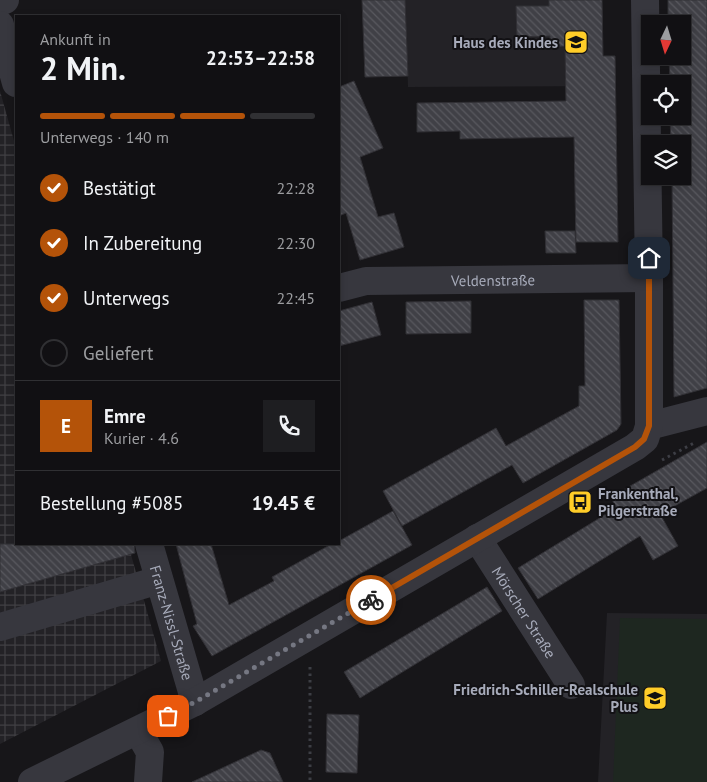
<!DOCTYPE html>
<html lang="de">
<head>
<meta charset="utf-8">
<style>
  :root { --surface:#111013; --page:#1e1e21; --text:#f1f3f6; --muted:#9c9da0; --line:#303033; --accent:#b45309 }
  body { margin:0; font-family:"PT Sans",sans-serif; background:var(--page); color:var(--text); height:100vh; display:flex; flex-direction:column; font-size:19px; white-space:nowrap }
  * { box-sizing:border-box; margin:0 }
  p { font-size:16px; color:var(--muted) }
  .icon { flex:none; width:28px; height:28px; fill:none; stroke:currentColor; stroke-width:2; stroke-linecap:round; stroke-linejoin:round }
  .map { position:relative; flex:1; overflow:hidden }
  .details { position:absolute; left:15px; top:15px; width:325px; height:530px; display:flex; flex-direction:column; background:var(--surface); border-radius:0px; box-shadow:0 2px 8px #0003,0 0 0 1px var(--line) }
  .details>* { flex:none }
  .needle { width:32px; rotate:184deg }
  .buttons { position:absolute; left:641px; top:15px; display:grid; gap:10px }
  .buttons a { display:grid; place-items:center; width:50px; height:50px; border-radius:0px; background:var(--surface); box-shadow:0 2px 8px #0003,0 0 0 1px var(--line); font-size:25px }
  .pin { position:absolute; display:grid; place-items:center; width:42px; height:42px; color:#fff; margin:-21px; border-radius:10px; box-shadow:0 2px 8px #0006 }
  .courier { position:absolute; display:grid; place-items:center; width:50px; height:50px; margin:-25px; border:4px solid #b45309; border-radius:50%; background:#fff; color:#222; box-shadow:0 1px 6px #0007 }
  .head em { font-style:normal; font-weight:800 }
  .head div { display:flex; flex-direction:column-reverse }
  .head { display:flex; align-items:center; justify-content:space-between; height:85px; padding:0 25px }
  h1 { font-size:32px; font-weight:800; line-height:38px }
  .bar { display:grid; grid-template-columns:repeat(4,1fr); gap:8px 5px; align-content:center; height:60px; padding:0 25px }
  .bar i { height:6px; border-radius:4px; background:var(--line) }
  .bar .current { background:var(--accent) }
  .bar p { grid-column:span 4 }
  .line { display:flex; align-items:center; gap:12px; padding:0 25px; border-top:1px solid var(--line) }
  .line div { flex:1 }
  .round { display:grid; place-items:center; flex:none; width:52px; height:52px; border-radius:0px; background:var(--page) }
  ol { padding:0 25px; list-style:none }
  li { display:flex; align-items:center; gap:15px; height:55px }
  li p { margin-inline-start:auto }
  li .icon { padding:5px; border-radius:50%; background:var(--accent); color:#fff; stroke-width:4 }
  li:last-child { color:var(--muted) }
  li i { width:28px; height:28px; border:2px solid var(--line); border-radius:50% }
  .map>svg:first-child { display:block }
  .built { fill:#232226 }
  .industrial { fill:url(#industrial-grid) }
  .garden { fill:#1e2720 }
  .building { fill:url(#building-back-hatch); stroke:#313035 }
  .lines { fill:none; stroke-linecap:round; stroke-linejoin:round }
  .path { stroke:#3d3e45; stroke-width:3; stroke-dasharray:2.5 4; stroke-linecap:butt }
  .minor { stroke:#37373e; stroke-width:28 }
  .done { stroke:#757782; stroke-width:5; stroke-dasharray:0 9 }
  .route { stroke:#b45309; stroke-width:6 }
  .labels { text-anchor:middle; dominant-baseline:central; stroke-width:4; stroke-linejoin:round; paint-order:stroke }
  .poi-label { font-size:15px; font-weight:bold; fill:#a7abba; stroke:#121114; text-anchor:end }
  .street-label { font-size:15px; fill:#a7abba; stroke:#121114 }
</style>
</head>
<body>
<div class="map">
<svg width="707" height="782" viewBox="0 0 707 782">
  <defs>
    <pattern id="industrial-grid" width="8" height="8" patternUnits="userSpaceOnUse" patternTransform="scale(1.25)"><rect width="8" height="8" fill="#232226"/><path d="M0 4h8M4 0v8" fill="none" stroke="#403f43"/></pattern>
    <pattern id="building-back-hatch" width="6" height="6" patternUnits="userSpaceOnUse" patternTransform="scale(1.25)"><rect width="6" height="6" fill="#404046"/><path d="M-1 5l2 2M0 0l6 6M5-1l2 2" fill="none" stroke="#59595f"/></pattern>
  </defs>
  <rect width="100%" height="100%" fill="#171619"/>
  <path class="built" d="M 405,0 L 602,0 L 603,56 L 615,56 L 614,86 L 408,87 Z
    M 607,613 L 707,614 L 707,782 L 598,782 Z"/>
  <path class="industrial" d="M 0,91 L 16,148 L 16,544 L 128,544 L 161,661 L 0,744 Z"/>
  <path class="garden" d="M 620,618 L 707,619 L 707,782 L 613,782 Z"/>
  <path class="building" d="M 362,0 L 405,0 L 408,76 L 365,77 Z
    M 549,0 L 602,0 L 603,56 L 615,56 L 618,242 L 576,242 L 574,137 L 460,139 L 460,131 L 417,132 L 417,103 L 566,101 L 565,46 L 550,47 L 550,36 L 517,37 L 516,6 L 549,6 Z
    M 668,0 L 707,0 L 707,388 L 674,397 L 672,176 L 682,176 L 682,144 L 671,144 L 670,116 L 682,116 L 682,84 L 670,84 L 669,56 L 682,56 L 682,24 L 668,24 Z
    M 354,81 L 383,148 L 360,157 L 378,217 L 394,213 L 404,247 L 360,260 L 346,213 L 339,216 L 339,87 Z
    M 545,231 L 575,231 L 576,253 L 546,253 Z
    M 584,300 L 619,300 L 621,424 L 617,430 L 523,483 L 512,465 L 402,526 L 383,491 L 496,428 L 506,446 L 579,406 L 579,386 L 585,386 Z
    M 471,301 L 471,333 L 406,334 L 406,302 Z
    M 372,302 L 381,335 L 339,346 L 339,311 Z
    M 707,442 L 707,488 L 660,514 L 678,546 L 653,560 L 640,536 L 538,599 L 518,568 L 616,508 L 611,497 Z
    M 393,511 L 412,545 L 212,656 L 193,626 L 197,624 L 176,544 L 211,544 L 229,605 L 274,581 L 272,577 L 328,546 L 339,544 L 339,541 Z
    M 0,544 L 134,544 L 135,553 L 0,592 Z
    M 487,587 L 502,611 L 360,698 L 344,672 Z
    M 327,714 L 359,715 L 357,773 L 326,772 Z
    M 261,750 L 270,753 L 283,782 L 192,782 Z"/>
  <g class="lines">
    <path class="path" d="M 662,460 L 696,442
      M 310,667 L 310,782"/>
    <g class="minor">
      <path d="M 0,2 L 5,0"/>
      <path d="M 0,25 L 16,83"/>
      <path id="s1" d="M 339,288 L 366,281 L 649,278"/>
      <path d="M 649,426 L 707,411"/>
      <path id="s2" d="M 477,538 L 571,685"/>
      <path id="s3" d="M 149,544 L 195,702"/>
      <path d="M 0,627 L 159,580"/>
      <path d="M 138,731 L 150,752 L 148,782"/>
      <path d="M 32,782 L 195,702 L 635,447 L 645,439 L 649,426 L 649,278 L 645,0"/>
    </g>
  </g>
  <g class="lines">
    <path class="done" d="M 168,716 L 195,702 L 371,600"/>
    <path class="route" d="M 371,600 L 635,447 L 644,439 L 649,426 L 649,258"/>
  </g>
  <defs>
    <g id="school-square" transform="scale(1.25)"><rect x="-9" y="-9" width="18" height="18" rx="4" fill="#ffcd28" stroke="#121114"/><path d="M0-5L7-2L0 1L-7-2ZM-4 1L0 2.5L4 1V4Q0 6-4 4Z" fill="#111"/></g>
    <g id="bus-square" transform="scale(1.25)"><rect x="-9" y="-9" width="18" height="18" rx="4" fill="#ffcd28" stroke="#121114"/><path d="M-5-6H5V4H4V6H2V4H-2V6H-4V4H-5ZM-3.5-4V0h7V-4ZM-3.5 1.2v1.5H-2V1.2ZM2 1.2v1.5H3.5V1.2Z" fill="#111"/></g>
  </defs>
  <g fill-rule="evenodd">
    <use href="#school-square" x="576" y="42"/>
    <use href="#bus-square" x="580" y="502"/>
    <use href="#school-square" x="655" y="698"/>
  </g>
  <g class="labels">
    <g class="poi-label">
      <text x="558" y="42">Haus des Kindes</text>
      <text x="598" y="493" text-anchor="start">Frankenthal,<tspan x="598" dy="17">Pilgerstraße</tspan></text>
      <text x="638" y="689">Friedrich-Schiller-Realschule<tspan x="638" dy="17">Plus</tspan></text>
    </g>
    <g class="street-label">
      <text stroke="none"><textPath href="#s1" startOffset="155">Veldenstraße</textPath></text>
      <text stroke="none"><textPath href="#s2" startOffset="88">Mörscher Straße</textPath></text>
      <text stroke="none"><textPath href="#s3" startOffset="82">Franz-Nissl-Straße</textPath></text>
    </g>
  </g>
</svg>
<div class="buttons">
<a><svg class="needle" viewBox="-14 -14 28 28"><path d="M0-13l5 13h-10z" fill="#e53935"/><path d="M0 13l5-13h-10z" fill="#9c9da0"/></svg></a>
<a><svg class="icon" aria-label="locate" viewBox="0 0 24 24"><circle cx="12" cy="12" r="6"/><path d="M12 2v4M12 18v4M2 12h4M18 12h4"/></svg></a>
<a><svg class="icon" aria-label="layers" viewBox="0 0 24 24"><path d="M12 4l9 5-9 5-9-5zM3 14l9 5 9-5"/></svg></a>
</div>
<div class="pin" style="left:168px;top:716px;background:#ea580c"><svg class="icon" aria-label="bag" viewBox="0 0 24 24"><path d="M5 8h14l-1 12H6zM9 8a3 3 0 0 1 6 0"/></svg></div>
<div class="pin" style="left:649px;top:258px;background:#1f2937"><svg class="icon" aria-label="home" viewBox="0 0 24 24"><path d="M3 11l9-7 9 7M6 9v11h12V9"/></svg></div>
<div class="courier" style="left:371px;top:600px"><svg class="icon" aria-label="bike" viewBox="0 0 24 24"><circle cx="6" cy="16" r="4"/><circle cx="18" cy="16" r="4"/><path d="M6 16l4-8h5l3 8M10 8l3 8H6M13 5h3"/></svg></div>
<section class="details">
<div class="head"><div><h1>2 Min.</h1><p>Ankunft in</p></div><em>22:53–22:58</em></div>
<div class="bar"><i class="current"></i><i class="current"></i><i class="current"></i><i></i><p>Unterwegs · 140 m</p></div>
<ol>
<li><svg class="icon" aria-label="check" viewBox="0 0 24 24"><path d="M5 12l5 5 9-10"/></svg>Bestätigt<p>22:28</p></li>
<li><svg class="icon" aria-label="check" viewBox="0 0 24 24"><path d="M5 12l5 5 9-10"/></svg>In Zubereitung<p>22:30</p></li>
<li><svg class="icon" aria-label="check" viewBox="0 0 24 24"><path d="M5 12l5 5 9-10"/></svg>Unterwegs<p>22:45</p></li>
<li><i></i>Geliefert</li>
</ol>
<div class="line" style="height:90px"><b class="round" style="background:var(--accent);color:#fff">E</b><div><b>Emre</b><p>Kurier · 4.6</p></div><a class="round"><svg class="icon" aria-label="phone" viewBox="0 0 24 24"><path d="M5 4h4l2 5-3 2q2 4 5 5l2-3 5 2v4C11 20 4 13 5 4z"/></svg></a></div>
<div class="line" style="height:65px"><div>Bestellung #5085</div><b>19.45 €</b></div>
</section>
</div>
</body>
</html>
